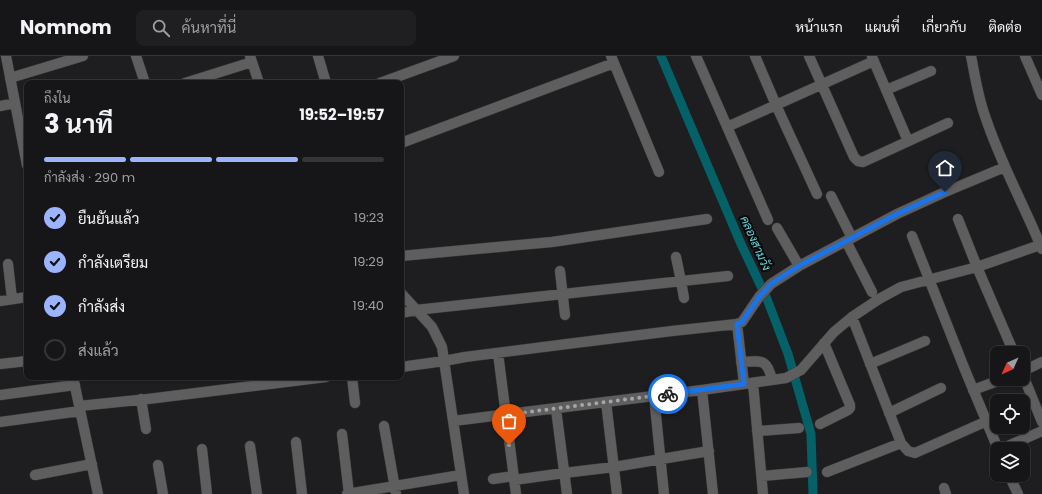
<!DOCTYPE html>
<html lang="th">
<head>
<meta charset="utf-8">
<style>
  :root { --surface:#161618; --page:#1f1f21; --text:#f1f3f6; --muted:#9e9fa2; --line:#353537; --accent:#9cb4fd }
  body { margin:0; font-family:Poppins,Sarabun,sans-serif; background:var(--page); color:var(--text); height:100vh; display:flex; flex-direction:column; font-size:15px; white-space:nowrap }
  * { box-sizing:border-box; margin:0 }
  p { font-size:13px; color:var(--muted) }
  .icon { flex:none; width:22px; height:22px; fill:none; stroke:currentColor; stroke-width:2; stroke-linecap:round; stroke-linejoin:round }
  .map { position:relative; flex:1; overflow:hidden }
  .panel { position:absolute; left:24px; top:24px; width:380px; height:300px; display:flex; flex-direction:column; background:var(--surface); border-radius:8px; box-shadow:0 1px 3px #0004,0 0 0 1px var(--line) }
  .panel>* { flex:none }
  .needle { width:26px; rotate:225deg }
  .buttons { position:absolute; left:990px; top:290px; display:grid; gap:8px }
  .buttons a { display:grid; place-items:center; width:40px; height:40px; border-radius:8px; background:var(--surface); box-shadow:0 1px 3px #0004,0 0 0 1px var(--line); font-size:20px }
  .pin { position:absolute; display:grid; place-items:center; width:34px; height:34px; color:#fff; margin:-41px -17px; border-radius:50% 50% 50% 0; rotate:-45deg; box-shadow:0 0 4px #0007 }
  .pin .icon { rotate:45deg }
  .courier { position:absolute; display:grid; place-items:center; width:40px; height:40px; margin:-20px; border:3px solid #1a73e8; border-radius:50%; background:#fff; color:#222; box-shadow:0 1px 5px #0007 }
  .summary em { font-style:normal; font-weight:700 }
  .summary div { display:flex; flex-direction:column-reverse }
  .summary { display:flex; align-items:center; justify-content:space-between; height:68px; padding:0 20px }
  h1 { font-size:26px; font-weight:700; line-height:30px }
  .bar { display:grid; grid-template-columns:repeat(4,1fr); gap:6px 4px; align-content:center; height:48px; padding:0 20px }
  .bar i { height:5px; border-radius:3px; background:var(--line) }
  .bar .active { background:var(--accent) }
  .bar p { grid-column:span 4 }
  ol { padding:0 20px; list-style:none }
  li { display:flex; align-items:center; gap:12px; height:44px }
  li p { margin-inline-start:auto }
  li .icon { padding:4px; border-radius:50%; background:var(--accent); color:#111; stroke-width:4 }
  li:last-child { color:var(--muted) }
  li i { width:22px; height:22px; border:2px solid var(--line); border-radius:50% }
  header { display:flex; align-items:center; gap:24px; box-sizing:border-box; height:56px; padding:0 20px; background:var(--surface); border-bottom:1px solid var(--line) }
  header strong { font-size:19px }
  nav { display:flex; gap:22px; margin-inline-start:auto; font-size:14px }
  .search { width:280px; height:36px; background:var(--page); display:flex; align-items:center; gap:10px; box-sizing:border-box; padding:0 14px; border-radius:8px; color:var(--muted); font-size:15px }
  .map>svg:first-child { display:block }
  .lines { fill:none; stroke-linecap:round; stroke-linejoin:round }
  .canal { stroke:#036167; stroke-width:9 }
  .minor-casing { stroke:#3b3b3d; stroke-width:11 }
  .minor { stroke:#5f5e5e; stroke-width:10 }
  .done { stroke:#a5a5a7; stroke-width:4; stroke-dasharray:0 7.2 }
  .route { stroke:#1a73e8; stroke-width:5 }
  .labels { text-anchor:middle; dominant-baseline:central; stroke-width:4; stroke-linejoin:round; paint-order:stroke }
  .water-label { font-size:12px; font-style:italic; fill:#60d4dd; stroke:#080809 }
</style>
</head>
<body>
<header>
<strong>Nomnom</strong>
<div class="search"><svg class="icon" aria-label="search" viewBox="0 0 24 24"><circle cx="10" cy="10" r="6"/><path d="M15 15l6 6"/></svg>ค้นหาที่นี่</div>
<nav><a>หน้าแรก</a><a>แผนที่</a><a>เกี่ยวกับ</a><a>ติดต่อ</a></nav>
</header>
<div class="map">
<svg width="1042" height="438" viewBox="0 0 1042 438">
  <rect width="100%" height="100%" fill="#1e1e20"/>
  <g class="lines">
    <path class="canal" d="M 661,0 L 741,188 L 767,243 L 788,298 L 811,378 L 813,438"/>
    <g class="minor-casing">
      <path id="minor" d="M 6,0 L 27,109
        M 136,0 L 145,27
        M 250,0 L 259,27
        M 318,0 L 326,27
        M 611,0 L 659,116
        M 696,0 L 768,164
        M 755,0 L 776,49 L 817,138
        M 809,0 L 854,101 L 858,105 L 863,106 L 948,67
        M 971,0 C 975,20 978,41 985,60 C 1000,106 1024,149 1042,193
        M 1025,0 L 1042,39
        M 872,1 L 908,85
        M 10,22 L 83,0
        M 185,27 L 252,6
        M 380,27 L 454,0
        M 886,34 L 931,15
        M 0,50 L 15,47
        M 727,71 L 874,5
        M 401,87 L 614,7
        M 831,140 L 852,182
        M 958,163 L 977,211 L 1014,297
        M 777,172 L 799,210
        M 912,180 L 965,314 L 998,393
        M 846,185 L 872,236
        M 401,200 L 552,186 L 707,163
        M 676,201 L 681,225 L 684,242
        M 8,208 L 12,243
        M 560,215 L 565,259
        M 401,237 L 432,271 L 442,291 L 464,438
        M 0,245 L 27,241
        M 401,257 L 416,254 L 728,220
        M 852,261 L 901,387 L 908,395 L 915,397 L 987,365
        M 737,268 L 744,328
        M 498,297 L 516,438
        M 741,306 C 761,305 767,302 772,324
        M 0,308 L 27,305
        M 870,308 L 925,285
        M 401,311 L 444,305 L 465,301 L 575,287 L 672,275 L 737,268 L 742,266 L 759,241 L 771,228 L 799,210 L 897,158 L 945,136 L 1005,111
        M 1023,315 L 1042,306
        M 1023,319 L 1042,366
        M 73,321 L 98,438
        M 352,321 L 355,347
        M 753,327 L 763,438
        M 702,334 L 713,438
        M 973,334 L 1003,323
        M 0,339 L 75,329
        M 654,340 L 664,438
        M 141,343 L 146,373
        M 606,346 L 617,438
        M 79,350 L 148,343 L 326,321
        M 556,353 L 567,438
        M 889,357 L 941,332
        M 453,365 L 702,334 L 786,322 L 801,314 L 834,276 L 852,261 L 879,243 L 901,231 L 977,211 L 1040,189
        M 0,366 L 80,355
        M 820,368 L 848,354 L 850,352 L 850,349 L 824,287
        M 384,370 L 396,438
        M 757,375 L 799,372
        M 342,378 L 349,438
        M 296,386 L 302,438
        M 250,390 L 257,438
        M 202,393 L 207,438
        M 1001,393 L 1042,375
        M 158,409 L 163,438
        M 827,416 L 901,387
        M 35,419 L 92,408
        M 1009,419 L 1018,438
        M 762,420 L 807,416
        M 493,423 L 514,420
        M 514,424 L 564,417 L 614,411 L 709,395
        M 944,432 L 946,438
        M 347,438 L 461,419"/>
    </g>
    <use href="#minor" class="minor"/>
  </g>
  <g class="lines">
    <path class="done" d="M 509,389 L 505,359 L 668,338"/>
    <path class="route" d="M 668,338 L 744,328 L 737,268 L 742,266 L 759,241 L 771,228 L 799,210 L 897,158 L 945,136"/>
  </g>
  <g class="labels">
    <g class="water-label">
      <text transform="translate(756 187) rotate(66)">คลองสามวัง</text>
    </g>
  </g>
</svg>
<div class="buttons">
<a><svg class="needle" viewBox="-14 -14 28 28"><path d="M0-13l5 13h-10z" fill="#e53935"/><path d="M0 13l5-13h-10z" fill="#9e9fa2"/></svg></a>
<a><svg class="icon" aria-label="locate" viewBox="0 0 24 24"><circle cx="12" cy="12" r="6"/><path d="M12 2v4M12 18v4M2 12h4M18 12h4"/></svg></a>
<a><svg class="icon" aria-label="layers" viewBox="0 0 24 24"><path d="M12 4l9 5-9 5-9-5zM3 14l9 5 9-5"/></svg></a>
</div>
<div class="pin" style="left:509px;top:389px;background:#ea580c"><svg class="icon" aria-label="bag" viewBox="0 0 24 24"><path d="M5 8h14l-1 12H6zM9 8a3 3 0 0 1 6 0"/></svg></div>
<div class="pin" style="left:945px;top:136px;background:#1f2937"><svg class="icon" aria-label="home" viewBox="0 0 24 24"><path d="M3 11l9-7 9 7M6 9v11h12V9"/></svg></div>
<div class="courier" style="left:668px;top:338px"><svg class="icon" aria-label="bike" viewBox="0 0 24 24"><circle cx="6" cy="16" r="4"/><circle cx="18" cy="16" r="4"/><path d="M6 16l4-8h5l3 8M10 8l3 8H6M13 5h3"/></svg></div>
<section class="panel">
<div class="summary"><div><h1>3 นาที</h1><p>ถึงใน</p></div><em>19:52–19:57</em></div>
<div class="bar"><i class="active"></i><i class="active"></i><i class="active"></i><i></i><p>กำลังส่ง · 290 m</p></div>
<ol>
<li><svg class="icon" aria-label="check" viewBox="0 0 24 24"><path d="M5 12l5 5 9-10"/></svg>ยืนยันแล้ว<p>19:23</p></li>
<li><svg class="icon" aria-label="check" viewBox="0 0 24 24"><path d="M5 12l5 5 9-10"/></svg>กำลังเตรียม<p>19:29</p></li>
<li><svg class="icon" aria-label="check" viewBox="0 0 24 24"><path d="M5 12l5 5 9-10"/></svg>กำลังส่ง<p>19:40</p></li>
<li><i></i>ส่งแล้ว</li>
</ol>
</section>
</div>
</body>
</html>
